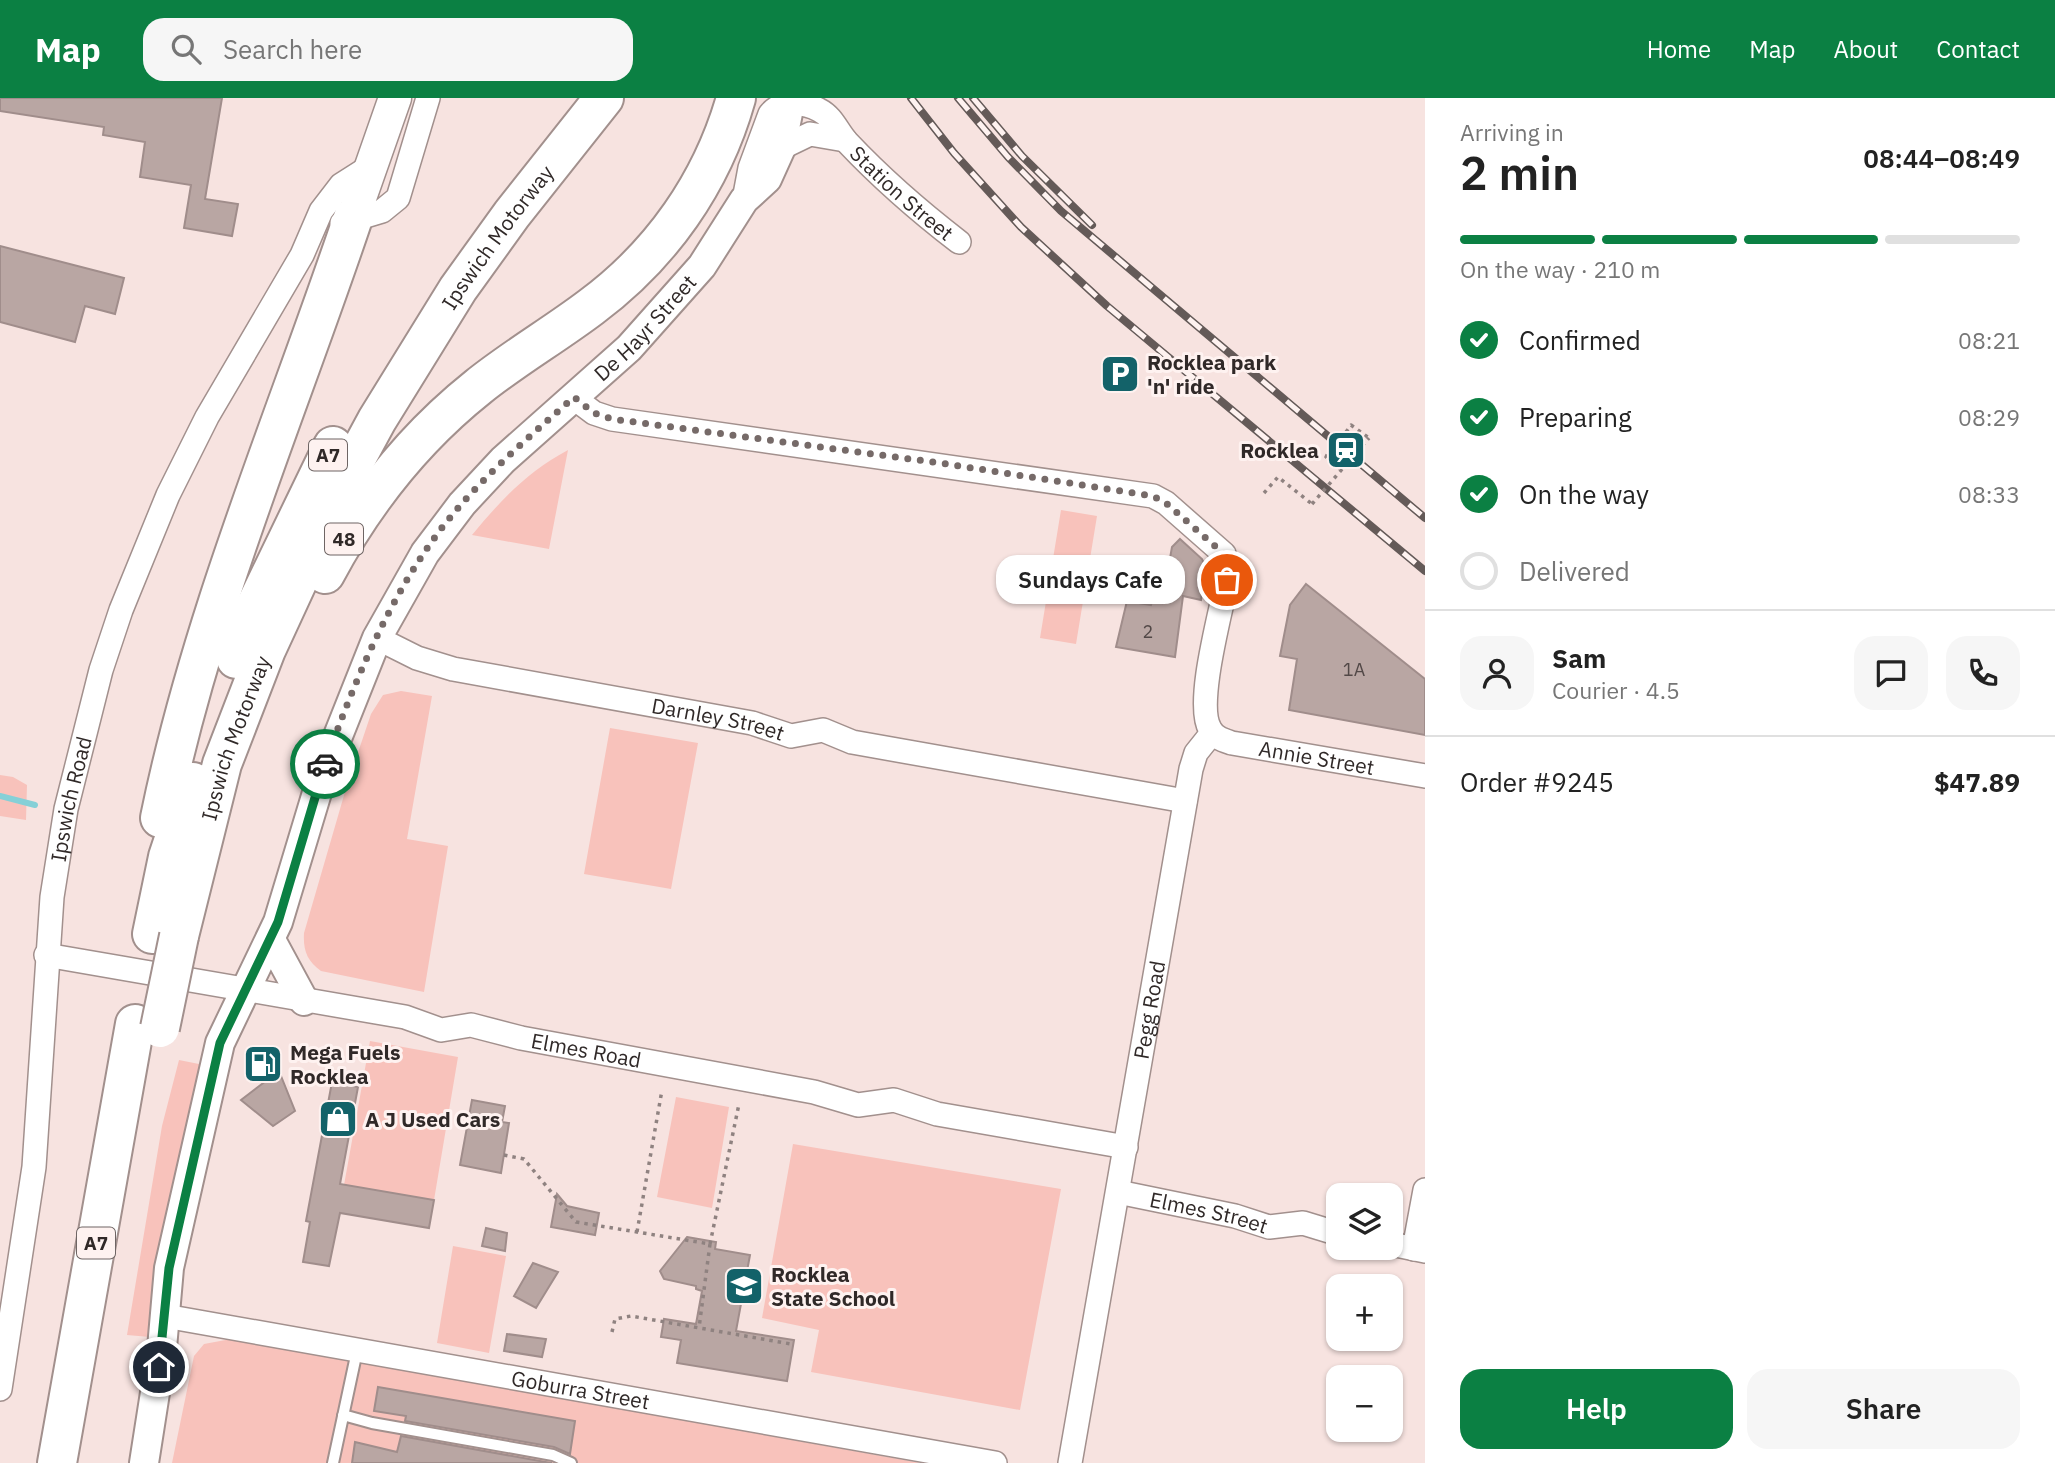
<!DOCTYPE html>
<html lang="en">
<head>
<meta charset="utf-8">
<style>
  :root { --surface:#fff; --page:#f6f6f6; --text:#222; --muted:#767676; --line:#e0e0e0; --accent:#0b8043 }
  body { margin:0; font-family:"IBM Plex Sans",sans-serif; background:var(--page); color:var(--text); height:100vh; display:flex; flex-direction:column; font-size:26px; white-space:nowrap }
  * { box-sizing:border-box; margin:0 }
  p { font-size:23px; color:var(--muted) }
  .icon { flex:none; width:38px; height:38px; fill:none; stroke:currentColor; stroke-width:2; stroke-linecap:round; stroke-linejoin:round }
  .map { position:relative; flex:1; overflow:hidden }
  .sheet { display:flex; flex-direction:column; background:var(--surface); width:630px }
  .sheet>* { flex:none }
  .tools { position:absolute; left:1326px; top:1085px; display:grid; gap:14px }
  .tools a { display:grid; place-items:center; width:77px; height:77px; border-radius:14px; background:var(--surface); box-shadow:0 2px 5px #0004; font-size:35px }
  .pin { position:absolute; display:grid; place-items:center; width:60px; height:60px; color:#fff; margin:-30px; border:4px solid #fff; border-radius:50%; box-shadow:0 2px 7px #0007 }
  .courier { position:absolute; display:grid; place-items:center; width:70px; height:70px; margin:-35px; border:5px solid #0b8043; border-radius:50%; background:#fff; color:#222; box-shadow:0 2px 9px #0007 }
  .bubble { position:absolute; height:49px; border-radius:21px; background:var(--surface); box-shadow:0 2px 5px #0004; font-size:23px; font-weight:600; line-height:49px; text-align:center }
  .head em { font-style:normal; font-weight:600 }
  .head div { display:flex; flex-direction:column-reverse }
  .head { display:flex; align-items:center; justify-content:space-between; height:119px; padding:0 35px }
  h1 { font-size:46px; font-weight:600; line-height:52px }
  .bar { display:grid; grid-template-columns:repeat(4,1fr); gap:10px 7px; align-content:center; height:84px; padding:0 35px }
  .bar i { height:9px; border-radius:5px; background:var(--line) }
  .bar .current { background:var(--accent) }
  .bar p { grid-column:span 4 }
  .line { display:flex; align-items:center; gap:18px; padding:0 35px; border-top:2px solid var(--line) }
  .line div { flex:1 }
  .round { display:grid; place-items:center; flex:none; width:74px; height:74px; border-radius:21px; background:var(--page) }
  ol { padding:0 35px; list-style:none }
  li { display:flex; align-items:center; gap:21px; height:77px }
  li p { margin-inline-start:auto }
  li .icon { padding:7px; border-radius:50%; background:var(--accent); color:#fff; stroke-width:4 }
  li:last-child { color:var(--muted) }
  li i { width:38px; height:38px; border:4px solid var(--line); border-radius:50% }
  .button { display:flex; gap:14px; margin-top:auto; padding:14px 35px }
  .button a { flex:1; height:80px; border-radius:21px; background:var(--accent); color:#fff; font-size:28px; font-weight:600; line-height:80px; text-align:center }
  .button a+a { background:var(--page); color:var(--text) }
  header { display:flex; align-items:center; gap:42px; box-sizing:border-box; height:98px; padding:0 35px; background:var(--accent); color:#fff }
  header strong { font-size:33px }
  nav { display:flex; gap:38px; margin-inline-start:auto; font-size:24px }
  .search { width:490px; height:63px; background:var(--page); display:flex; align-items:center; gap:18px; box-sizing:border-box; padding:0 24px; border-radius:21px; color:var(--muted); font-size:26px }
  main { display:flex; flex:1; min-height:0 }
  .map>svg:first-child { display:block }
  .green { fill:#f8c2bb }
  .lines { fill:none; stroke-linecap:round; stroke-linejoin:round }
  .stream { stroke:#85d0d7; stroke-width:6 }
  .building { fill:#b9a6a3; stroke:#a08d8b; stroke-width:2 }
  .service-casing { stroke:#a2908d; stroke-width:14 }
  .minor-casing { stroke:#a2908d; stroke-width:26 }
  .tertiary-casing { stroke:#a2908d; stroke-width:32 }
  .secondary-casing { stroke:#a2908d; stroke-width:35 }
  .trunk-casing { stroke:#a2908d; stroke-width:42 }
  .path { stroke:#8f8280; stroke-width:3.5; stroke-dasharray:3.5 5; stroke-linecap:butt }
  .service { stroke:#fff; stroke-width:10 }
  .minor { stroke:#fff; stroke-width:23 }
  .tertiary { stroke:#fff; stroke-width:28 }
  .secondary { stroke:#fff; stroke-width:32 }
  .trunk { stroke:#fff; stroke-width:38 }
  .rail-casing { stroke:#645a58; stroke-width:8 }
  .rail { stroke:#fef2f0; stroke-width:5; stroke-dasharray:16; stroke-linecap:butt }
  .trunk-bridge-casing { stroke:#a2908d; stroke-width:42; stroke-linecap:butt }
  .path-bridge { stroke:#8f8280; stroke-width:3.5; stroke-dasharray:3.5 5; stroke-linecap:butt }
  .trunk-bridge { stroke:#fff; stroke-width:38 }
  .done { stroke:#766a68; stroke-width:7; stroke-dasharray:0 12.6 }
  .route { stroke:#0b8043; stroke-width:9 }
  .labels { text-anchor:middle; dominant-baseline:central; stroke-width:6; stroke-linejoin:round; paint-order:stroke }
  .number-label { font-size:18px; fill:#524847 }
  .shield { fill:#fef2f0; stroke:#6e6564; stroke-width:2 }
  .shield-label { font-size:19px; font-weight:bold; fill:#302928 }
  .street-label { font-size:21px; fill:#302928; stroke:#fef2f0 }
  .poi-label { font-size:21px; font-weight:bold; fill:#302928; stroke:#fef2f0; text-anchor:start }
</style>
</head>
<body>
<header>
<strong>Map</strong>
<div class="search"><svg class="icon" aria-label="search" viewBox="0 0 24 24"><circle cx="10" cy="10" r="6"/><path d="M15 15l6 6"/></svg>Search here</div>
<nav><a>Home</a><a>Map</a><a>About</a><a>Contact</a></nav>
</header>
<main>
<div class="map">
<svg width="1425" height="1365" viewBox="0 0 1425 1365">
  <rect width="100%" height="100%" fill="#f7e3e0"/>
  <path class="green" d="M 568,352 L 549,451 L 472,437 C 501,402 527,374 568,352 Z
    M 1061,412 L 1097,418 L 1076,546 L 1040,540 Z
    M 401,593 L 432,598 L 407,741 L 448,748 L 424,894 L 321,873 C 307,863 303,852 304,835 L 347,687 L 371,616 L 383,597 Z
    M 610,630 L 698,645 L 671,791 L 584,776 Z
    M 0,677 L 13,679 L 27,687 L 26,722 L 0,718 Z
    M 370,943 L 458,959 L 434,1102 L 344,1087 Z
    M 179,962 L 204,967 L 150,1239 L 127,1237 L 162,1028 Z
    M 676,999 L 729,1009 L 712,1110 L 657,1099 Z
    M 793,1046 L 1061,1091 L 1020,1312 L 811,1274 L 819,1232 L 762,1220 Z
    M 453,1148 L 506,1158 L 489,1255 L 437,1245 Z
    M 231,1241 L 921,1365 L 172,1365 L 194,1258 L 204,1246 Z"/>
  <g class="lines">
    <path class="stream" d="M 0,698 L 35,707"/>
  </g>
  <path class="building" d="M 0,0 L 222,0 L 205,101 L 238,106 L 232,138 L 184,130 L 191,87 L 140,79 L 145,44 L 103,37 L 104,29 L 0,13 Z
    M 0,148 L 124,180 L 115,216 L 85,208 L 75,244 L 0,224 Z
    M 1180,441 L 1202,461 L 1206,470 L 1201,502 L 1183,498 L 1175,559 L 1116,549 L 1127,503 L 1151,507 L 1152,503 L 1162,505 L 1172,449 Z
    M 1306,486 L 1425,581 L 1425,637 L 1289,612 L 1297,561 L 1280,558 L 1290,507 Z
    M 279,973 L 295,1013 L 273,1028 L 241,1002 Z
    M 332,984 L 358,989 L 340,1086 L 434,1102 L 429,1130 L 340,1115 L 329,1168 L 303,1164 L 310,1124 L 306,1123 Z
    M 472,1002 L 505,1008 L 502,1024 L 509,1025 L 501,1075 L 460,1067 Z
    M 557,1096 L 567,1108 L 599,1115 L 595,1137 L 551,1129 Z
    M 486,1130 L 507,1135 L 505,1153 L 482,1148 Z
    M 687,1139 L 716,1144 L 715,1151 L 750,1157 L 736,1233 L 794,1242 L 787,1283 L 677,1265 L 681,1242 L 661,1239 L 664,1221 L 696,1226 L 702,1193 L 696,1191 L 696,1188 L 664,1181 L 660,1173 Z
    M 533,1165 L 558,1174 L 536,1210 L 514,1198 Z
    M 507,1236 L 546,1241 L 542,1259 L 504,1253 Z
    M 378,1289 L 575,1323 L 570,1356 L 554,1349 L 405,1323 L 406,1318 L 374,1313 Z
    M 401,1338 L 551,1365 L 552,1365 L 352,1365 L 355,1344 L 397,1354 Z"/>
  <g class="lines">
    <g class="service-casing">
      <path id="service" d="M 343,1317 L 372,1325 L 553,1357 L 571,1365
        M 333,1365 L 357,1253"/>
    </g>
    <g class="minor-casing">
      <g id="minor">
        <path d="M 781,50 L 810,36 L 845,42"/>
        <path id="s1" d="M 744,102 L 750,70 L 770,16 C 781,2 805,4 819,12 C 833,19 837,33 847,44 C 881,80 920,114 959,144"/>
        <path d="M 342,125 L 382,113 L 398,100 L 428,0"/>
        <path id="s2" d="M 574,300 L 594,315 L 612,321 L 1153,398 L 1166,405 L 1224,456 L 1227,482 C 1221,514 1195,606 1210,631 C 1215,640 1223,642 1232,645 L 1425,678"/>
        <path id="s3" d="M 377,540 L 417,560 L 453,571 L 752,625 L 791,638 L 823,632 L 852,644 L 1185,703"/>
        <path id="s4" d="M 46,857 L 405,919 L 441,932 L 471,927 L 521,940 L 814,994 L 858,1007 L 894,1002 L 937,1016 L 1126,1049"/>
        <path id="s5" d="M 1118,1094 L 1235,1118 L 1269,1129 L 1303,1125 L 1339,1136"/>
        <path d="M 1391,1146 L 1425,1153"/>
        <path d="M 1414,1151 L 1425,1092"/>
        <path id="s6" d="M 165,1218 L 995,1365"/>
        <path id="s7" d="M 0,1291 L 34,1069 L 52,799 L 66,711 L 101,572 L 121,512 L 168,397 L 207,319 L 302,157 L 321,113 L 341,87 L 374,66"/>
        <path id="s8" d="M 1070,1365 L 1191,671 L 1196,655 L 1212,635"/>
      </g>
    </g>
    <g class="tertiary-casing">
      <g id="tertiary">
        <path d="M 271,842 L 304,903"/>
        <path id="s9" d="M 144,1365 L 162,1250 L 169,1170 L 220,945 L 278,824 L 322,678 L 377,540 L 425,455 L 462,406 L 503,362 L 629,250 L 702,168 L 744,102 L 767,81 L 781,50 L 791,0"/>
      </g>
    </g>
    <g class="secondary-casing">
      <path id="secondary" d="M 353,120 L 395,0"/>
    </g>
    <g class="trunk-casing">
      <g id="trunk">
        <path d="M 325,476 C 364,403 414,340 478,289 C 514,260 554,237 591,209 C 661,157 712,85 736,0"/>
        <path d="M 236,561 L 255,509 L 333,348"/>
        <path d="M 160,720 C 202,514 286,319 353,120"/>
        <path d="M 152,836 L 168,759 L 193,684"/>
        <path id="s10" d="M 179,838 L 222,666 L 266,552 L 344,383 L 377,322 L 458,191 L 512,116 L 604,0"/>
        <path d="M 57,1365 L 135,926"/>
      </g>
    </g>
    <path class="path" d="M 1346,334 L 1351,327 L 1369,340
      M 1331,349 L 1326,359 L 1342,372
      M 1264,395 L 1278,379 L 1312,406
      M 504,1057 L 524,1061 L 576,1124 L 710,1146 L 699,1230
      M 637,1134 L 662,992
      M 710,1146 L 739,1006
      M 612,1234 L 615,1221 L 631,1218 L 791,1246"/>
    <use href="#service" class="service"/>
    <use href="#minor" class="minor"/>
    <use href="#tertiary" class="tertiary"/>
    <use href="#secondary" class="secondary"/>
    <use href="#trunk" class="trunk"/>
    <g class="rail-casing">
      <path id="rail" d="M 911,0 L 954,55 L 1021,129 L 1107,208 L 1425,473
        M 958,0 L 1008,59 L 1061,113 L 1425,420
        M 973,0 L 1022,58 L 1092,127"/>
    </g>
    <use href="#rail" class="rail"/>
    <g class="trunk-bridge-casing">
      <path id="trunk-bridge" d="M 160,930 L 179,838"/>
    </g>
    <path class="path-bridge" d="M 1312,406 L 1369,340"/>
    <use href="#trunk-bridge" class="trunk-bridge"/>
  </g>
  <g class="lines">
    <path class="done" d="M 325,666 C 354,584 390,497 444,427 C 482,379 528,340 574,299 L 594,315 L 612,321 L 940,365 L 1153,398 L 1166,405 L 1224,456 L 1227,482"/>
    <path class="route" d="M 159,1269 L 169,1170 L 220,945 L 278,824 L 325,666"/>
  </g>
  <defs>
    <g id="parking-square" transform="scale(2.0125)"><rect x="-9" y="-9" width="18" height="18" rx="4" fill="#136269" stroke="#fef2f0"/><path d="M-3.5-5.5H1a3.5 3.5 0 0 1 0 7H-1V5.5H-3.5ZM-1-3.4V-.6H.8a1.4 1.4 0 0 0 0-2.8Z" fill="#fff"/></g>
    <g id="station-square" transform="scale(2.0125)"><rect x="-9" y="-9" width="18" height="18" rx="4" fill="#136269" stroke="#fef2f0"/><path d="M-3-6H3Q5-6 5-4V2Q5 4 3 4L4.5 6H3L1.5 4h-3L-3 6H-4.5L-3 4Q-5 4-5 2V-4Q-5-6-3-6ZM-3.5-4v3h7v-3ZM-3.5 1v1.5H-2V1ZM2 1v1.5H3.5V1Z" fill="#fff"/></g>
    <g id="fuel-square" transform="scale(2.0125)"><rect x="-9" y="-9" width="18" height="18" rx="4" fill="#136269" stroke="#fef2f0"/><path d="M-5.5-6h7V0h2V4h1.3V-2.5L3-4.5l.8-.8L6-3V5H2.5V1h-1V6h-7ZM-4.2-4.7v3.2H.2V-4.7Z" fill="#fff"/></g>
    <g id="shop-square" transform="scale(2.0125)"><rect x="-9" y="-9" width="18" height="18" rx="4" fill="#136269" stroke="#fef2f0"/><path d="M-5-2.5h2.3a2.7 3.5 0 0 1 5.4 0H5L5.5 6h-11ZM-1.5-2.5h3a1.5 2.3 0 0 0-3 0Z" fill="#fff"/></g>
    <g id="school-square" transform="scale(2.0125)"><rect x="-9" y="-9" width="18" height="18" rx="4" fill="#136269" stroke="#fef2f0"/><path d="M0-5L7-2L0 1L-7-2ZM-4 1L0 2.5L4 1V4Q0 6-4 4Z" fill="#fff"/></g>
  </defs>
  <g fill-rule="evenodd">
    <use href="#parking-square" x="1120" y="276"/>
    <use href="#station-square" x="1346" y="352"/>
    <use href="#fuel-square" x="263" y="966"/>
    <use href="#shop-square" x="338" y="1021"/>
    <use href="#school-square" x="744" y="1188"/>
  </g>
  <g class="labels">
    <g class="number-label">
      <text x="1148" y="533">2</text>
      <text x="1354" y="571">1A</text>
    </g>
    <g class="shield">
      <rect x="309" y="341.5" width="38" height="31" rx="5"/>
      <rect x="325" y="425.5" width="38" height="31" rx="5"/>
      <rect x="77" y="1129.5" width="38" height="31" rx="5"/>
    </g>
    <g class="shield-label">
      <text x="328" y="357">A7</text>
      <text x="344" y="441">48</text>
      <text x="96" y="1145">A7</text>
    </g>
    <g class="street-label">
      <text stroke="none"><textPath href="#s1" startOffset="261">Station Street</textPath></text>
      <text stroke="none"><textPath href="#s10" startOffset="774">Ipswich Motorway</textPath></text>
      <text stroke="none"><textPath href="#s9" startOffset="1276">De Hayr Street</textPath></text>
      <text stroke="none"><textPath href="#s3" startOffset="352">Darnley Street</textPath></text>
      <text stroke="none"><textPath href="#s10" startOffset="206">Ipswich Motorway</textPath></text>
      <text stroke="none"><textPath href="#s2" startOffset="973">Annie Street</textPath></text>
      <text stroke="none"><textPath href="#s7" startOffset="595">Ipswich Road</textPath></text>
      <text stroke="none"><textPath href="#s8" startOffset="460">Pegg Road</textPath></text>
      <text stroke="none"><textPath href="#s4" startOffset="551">Elmes Road</textPath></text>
      <text stroke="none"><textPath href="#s5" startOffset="93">Elmes Street</textPath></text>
      <text stroke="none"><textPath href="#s6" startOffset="422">Goburra Street</textPath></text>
    </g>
    <g class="poi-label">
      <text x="1147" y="264">Rocklea park<tspan x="1147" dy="24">'n' ride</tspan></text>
      <text x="1319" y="352" text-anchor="end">Rocklea</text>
      <text x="290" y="954">Mega Fuels<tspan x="290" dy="24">Rocklea</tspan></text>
      <text x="365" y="1021">A J Used Cars</text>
      <text x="771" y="1176">Rocklea<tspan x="771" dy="24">State School</tspan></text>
    </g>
  </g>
</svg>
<div class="tools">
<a><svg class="icon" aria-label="layers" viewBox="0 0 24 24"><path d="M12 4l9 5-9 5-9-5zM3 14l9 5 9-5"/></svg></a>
<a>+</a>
<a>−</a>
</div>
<div class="pin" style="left:1227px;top:482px;background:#ea580c"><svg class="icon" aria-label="bag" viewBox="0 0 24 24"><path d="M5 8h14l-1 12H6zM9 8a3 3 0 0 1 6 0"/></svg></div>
<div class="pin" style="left:159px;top:1269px;background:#1f2937"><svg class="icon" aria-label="home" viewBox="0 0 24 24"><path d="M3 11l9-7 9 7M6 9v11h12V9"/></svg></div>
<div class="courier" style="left:325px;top:666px"><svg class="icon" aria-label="car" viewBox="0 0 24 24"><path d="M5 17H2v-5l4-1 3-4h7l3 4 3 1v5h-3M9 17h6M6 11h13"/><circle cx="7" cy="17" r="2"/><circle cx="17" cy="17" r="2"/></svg></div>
<div class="bubble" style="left:996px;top:457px;width:189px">Sundays Cafe</div>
</div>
<section class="sheet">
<div class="head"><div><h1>2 min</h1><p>Arriving in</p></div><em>08:44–08:49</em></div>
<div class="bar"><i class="current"></i><i class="current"></i><i class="current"></i><i></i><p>On the way · 210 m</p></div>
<ol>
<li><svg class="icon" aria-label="check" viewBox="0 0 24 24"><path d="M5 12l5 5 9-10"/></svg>Confirmed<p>08:21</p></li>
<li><svg class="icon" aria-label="check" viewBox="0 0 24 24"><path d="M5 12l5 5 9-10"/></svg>Preparing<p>08:29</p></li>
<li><svg class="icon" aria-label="check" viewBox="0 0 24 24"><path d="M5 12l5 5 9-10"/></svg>On the way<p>08:33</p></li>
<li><i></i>Delivered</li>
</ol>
<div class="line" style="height:126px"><a class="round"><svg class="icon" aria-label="person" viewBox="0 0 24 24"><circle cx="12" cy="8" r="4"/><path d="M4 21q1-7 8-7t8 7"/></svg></a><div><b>Sam</b><p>Courier · 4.5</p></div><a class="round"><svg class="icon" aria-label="chat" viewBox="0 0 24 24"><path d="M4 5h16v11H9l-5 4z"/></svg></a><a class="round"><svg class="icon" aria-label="phone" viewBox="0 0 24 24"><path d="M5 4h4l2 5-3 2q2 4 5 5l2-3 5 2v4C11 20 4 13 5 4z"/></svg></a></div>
<div class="line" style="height:91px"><div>Order #9245</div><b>$47.89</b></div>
<div class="button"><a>Help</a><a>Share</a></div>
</section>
</main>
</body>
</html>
